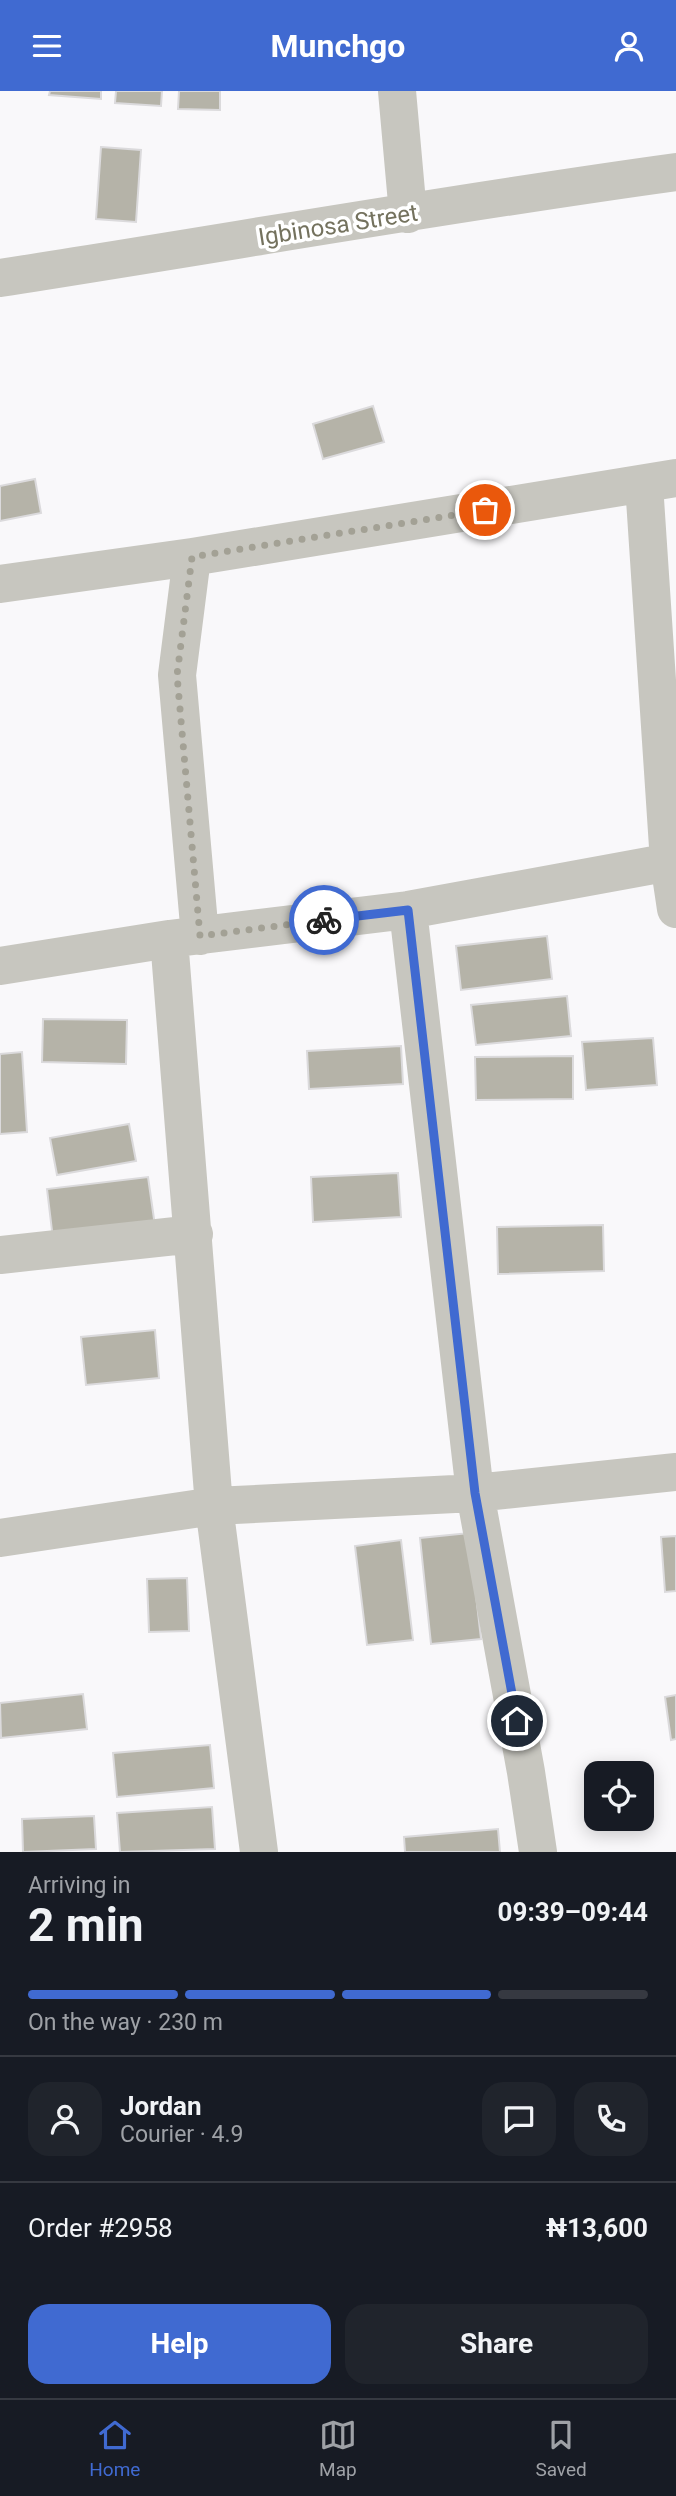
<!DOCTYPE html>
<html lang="en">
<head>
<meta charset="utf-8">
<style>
  :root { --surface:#171b24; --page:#20242c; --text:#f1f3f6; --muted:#9ea1a6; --line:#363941; --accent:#406ad1 }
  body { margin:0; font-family:Roboto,sans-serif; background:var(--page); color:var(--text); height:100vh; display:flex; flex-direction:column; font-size:26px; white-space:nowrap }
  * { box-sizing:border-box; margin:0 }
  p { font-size:23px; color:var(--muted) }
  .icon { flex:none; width:38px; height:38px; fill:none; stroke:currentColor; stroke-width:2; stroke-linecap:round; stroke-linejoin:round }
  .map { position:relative; height:1761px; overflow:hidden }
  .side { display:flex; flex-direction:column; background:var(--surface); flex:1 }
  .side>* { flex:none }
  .buttons { position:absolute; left:584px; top:1670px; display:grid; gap:14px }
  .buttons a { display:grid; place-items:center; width:70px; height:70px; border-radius:14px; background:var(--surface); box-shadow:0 4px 18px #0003; font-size:35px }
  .pin { position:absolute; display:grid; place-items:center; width:60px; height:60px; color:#fff; margin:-30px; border:4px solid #fff; border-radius:50%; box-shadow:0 2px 7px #0007 }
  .courier { position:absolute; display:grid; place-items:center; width:70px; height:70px; margin:-35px; border:5px solid #406ad1; border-radius:50%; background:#fff; color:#222; box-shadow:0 2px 9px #0007 }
  .summary em { font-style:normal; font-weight:700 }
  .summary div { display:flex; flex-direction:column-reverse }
  .summary { display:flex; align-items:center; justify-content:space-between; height:119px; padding:0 28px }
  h1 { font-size:46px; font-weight:700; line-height:52px }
  .bar { display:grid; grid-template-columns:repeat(4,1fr); gap:10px 7px; align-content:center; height:84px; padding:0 28px }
  .bar i { height:9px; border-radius:5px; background:var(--line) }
  .bar .active { background:var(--accent) }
  .bar p { grid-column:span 4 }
  .line { display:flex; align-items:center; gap:18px; padding:0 28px; border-top:2px solid var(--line) }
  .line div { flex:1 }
  .round { display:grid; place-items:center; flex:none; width:74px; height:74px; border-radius:21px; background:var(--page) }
  .action { display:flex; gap:14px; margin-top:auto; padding:14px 28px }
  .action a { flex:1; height:80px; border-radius:21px; background:var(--accent); color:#fff; font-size:28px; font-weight:700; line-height:80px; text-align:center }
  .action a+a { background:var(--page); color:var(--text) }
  header { display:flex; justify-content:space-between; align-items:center; height:91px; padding:0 28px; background:var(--accent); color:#fff; font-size:32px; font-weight:700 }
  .tabs { display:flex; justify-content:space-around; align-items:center; height:98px; border-top:2px solid var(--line); background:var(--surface); font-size:19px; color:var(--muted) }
  .tabs a { display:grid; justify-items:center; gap:4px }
  .tabs .active { color:var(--accent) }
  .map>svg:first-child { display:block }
  .building { fill:#b5b3a8; stroke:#dbdadc; stroke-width:2 }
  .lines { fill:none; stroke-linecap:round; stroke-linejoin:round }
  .minor { stroke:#c7c6bf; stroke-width:38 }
  .done { stroke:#a3a195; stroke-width:7; stroke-dasharray:0 12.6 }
  .route { stroke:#406ad1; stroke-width:9 }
  .labels { text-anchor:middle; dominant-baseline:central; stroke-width:7; stroke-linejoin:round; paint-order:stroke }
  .street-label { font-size:24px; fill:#74725e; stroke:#fff }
</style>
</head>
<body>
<header><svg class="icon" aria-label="menu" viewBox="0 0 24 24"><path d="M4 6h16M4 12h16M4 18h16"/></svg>Munchgo<svg class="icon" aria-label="person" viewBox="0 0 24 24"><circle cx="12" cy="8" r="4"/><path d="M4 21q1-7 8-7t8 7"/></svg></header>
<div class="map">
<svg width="676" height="1761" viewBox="0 0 676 1761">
  <rect width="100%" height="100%" fill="#f9f8fa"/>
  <path class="building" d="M 50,0 L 101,0 L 101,8 L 49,4 Z
    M 116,0 L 162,0 L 161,15 L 115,12 Z
    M 179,0 L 220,0 L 220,19 L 178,18 Z
    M 101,56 L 141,59 L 136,131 L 96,128 Z
    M 373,315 L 384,351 L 323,368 L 313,333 Z
    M 35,388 L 41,422 L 0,430 L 0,395 Z
    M 547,845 L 552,888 L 461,899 L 456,855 Z
    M 567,905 L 571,945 L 476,954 L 471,914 Z
    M 43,928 L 127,929 L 126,973 L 42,971 Z
    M 653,947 L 657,994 L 586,999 L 582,951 Z
    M 401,955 L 403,993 L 309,998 L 307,960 Z
    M 22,961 L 27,1041 L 0,1043 L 0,963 Z
    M 573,965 L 573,1008 L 476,1009 L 475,966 Z
    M 129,1033 L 136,1070 L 57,1084 L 50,1047 Z
    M 398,1082 L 401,1126 L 313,1131 L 311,1086 Z
    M 148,1086 L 155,1135 L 53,1148 L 47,1098 Z
    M 603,1134 L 604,1180 L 498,1183 L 497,1136 Z
    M 155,1239 L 159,1287 L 86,1294 L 81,1246 Z
    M 469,1442 L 481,1548 L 431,1553 L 420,1447 Z
    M 676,1445 L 676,1500 L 665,1501 L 661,1446 Z
    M 401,1449 L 413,1549 L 367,1554 L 355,1455 Z
    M 187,1487 L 189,1540 L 149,1541 L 147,1488 Z
    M 83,1603 L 87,1638 L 1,1647 L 0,1612 Z
    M 676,1604 L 676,1648 L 671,1649 L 665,1606 Z
    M 210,1654 L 214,1697 L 117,1706 L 113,1662 Z
    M 212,1716 L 215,1758 L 120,1761 L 117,1722 Z
    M 94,1725 L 96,1758 L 23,1761 L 22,1728 Z
    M 498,1738 L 500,1761 L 405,1761 L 404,1746 Z"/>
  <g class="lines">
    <path class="minor" d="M 397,0 L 408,123
      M 0,187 C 225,152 450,112 676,81
      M 644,393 L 669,771 L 676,818
      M 192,466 L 177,584 L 200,845
      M 0,493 L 192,466 L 676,387
      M 408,819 L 475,1402 L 526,1681 L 538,1761
      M 169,848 L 214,1415 L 259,1761
      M 0,875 L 169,848 L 408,819 L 676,770
      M 0,1164 L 194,1143
      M 0,1447 L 214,1415 L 475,1402 L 676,1381"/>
  </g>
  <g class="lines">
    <path class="done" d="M 324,829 L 200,845 L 177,584 L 192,466 L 485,419"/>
    <path class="route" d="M 324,829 L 408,819 L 475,1402 L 517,1630"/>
  </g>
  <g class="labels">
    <g class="street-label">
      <text transform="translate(338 134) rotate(-9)">Igbinosa Street</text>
    </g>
  </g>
</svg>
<div class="buttons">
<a><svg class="icon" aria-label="locate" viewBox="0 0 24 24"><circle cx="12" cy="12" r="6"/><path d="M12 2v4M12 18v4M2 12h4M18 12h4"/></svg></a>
</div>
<div class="pin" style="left:485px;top:419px;background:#ea580c"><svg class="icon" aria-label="bag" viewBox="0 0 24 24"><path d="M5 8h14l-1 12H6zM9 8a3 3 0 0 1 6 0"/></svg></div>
<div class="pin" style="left:517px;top:1630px;background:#1f2937"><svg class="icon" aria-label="home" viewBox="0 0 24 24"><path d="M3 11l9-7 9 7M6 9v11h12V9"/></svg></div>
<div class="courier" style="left:324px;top:829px"><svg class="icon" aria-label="bike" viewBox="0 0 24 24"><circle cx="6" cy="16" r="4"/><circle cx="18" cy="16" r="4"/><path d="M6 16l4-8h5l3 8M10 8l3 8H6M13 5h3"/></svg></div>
</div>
<section class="side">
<div class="summary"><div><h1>2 min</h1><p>Arriving in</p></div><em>09:39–09:44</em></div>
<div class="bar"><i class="active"></i><i class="active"></i><i class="active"></i><i></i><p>On the way · 230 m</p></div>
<div class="line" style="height:126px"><a class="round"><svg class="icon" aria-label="person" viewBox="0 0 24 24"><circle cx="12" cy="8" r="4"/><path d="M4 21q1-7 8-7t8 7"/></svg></a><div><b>Jordan</b><p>Courier · 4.9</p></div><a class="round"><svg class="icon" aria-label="chat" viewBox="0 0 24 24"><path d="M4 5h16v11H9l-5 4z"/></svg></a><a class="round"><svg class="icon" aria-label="phone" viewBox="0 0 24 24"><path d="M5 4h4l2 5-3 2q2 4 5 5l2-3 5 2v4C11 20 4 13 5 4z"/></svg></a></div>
<div class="line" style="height:91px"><div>Order #2958</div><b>₦13,600</b></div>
<div class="action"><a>Help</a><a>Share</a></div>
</section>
<nav class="tabs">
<a class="active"><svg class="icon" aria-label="home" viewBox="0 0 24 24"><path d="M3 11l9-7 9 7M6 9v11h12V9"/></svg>Home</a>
<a><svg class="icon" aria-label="map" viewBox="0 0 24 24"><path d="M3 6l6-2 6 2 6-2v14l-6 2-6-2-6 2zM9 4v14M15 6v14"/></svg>Map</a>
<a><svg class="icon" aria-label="saved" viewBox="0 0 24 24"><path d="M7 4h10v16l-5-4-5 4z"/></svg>Saved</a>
</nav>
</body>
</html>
